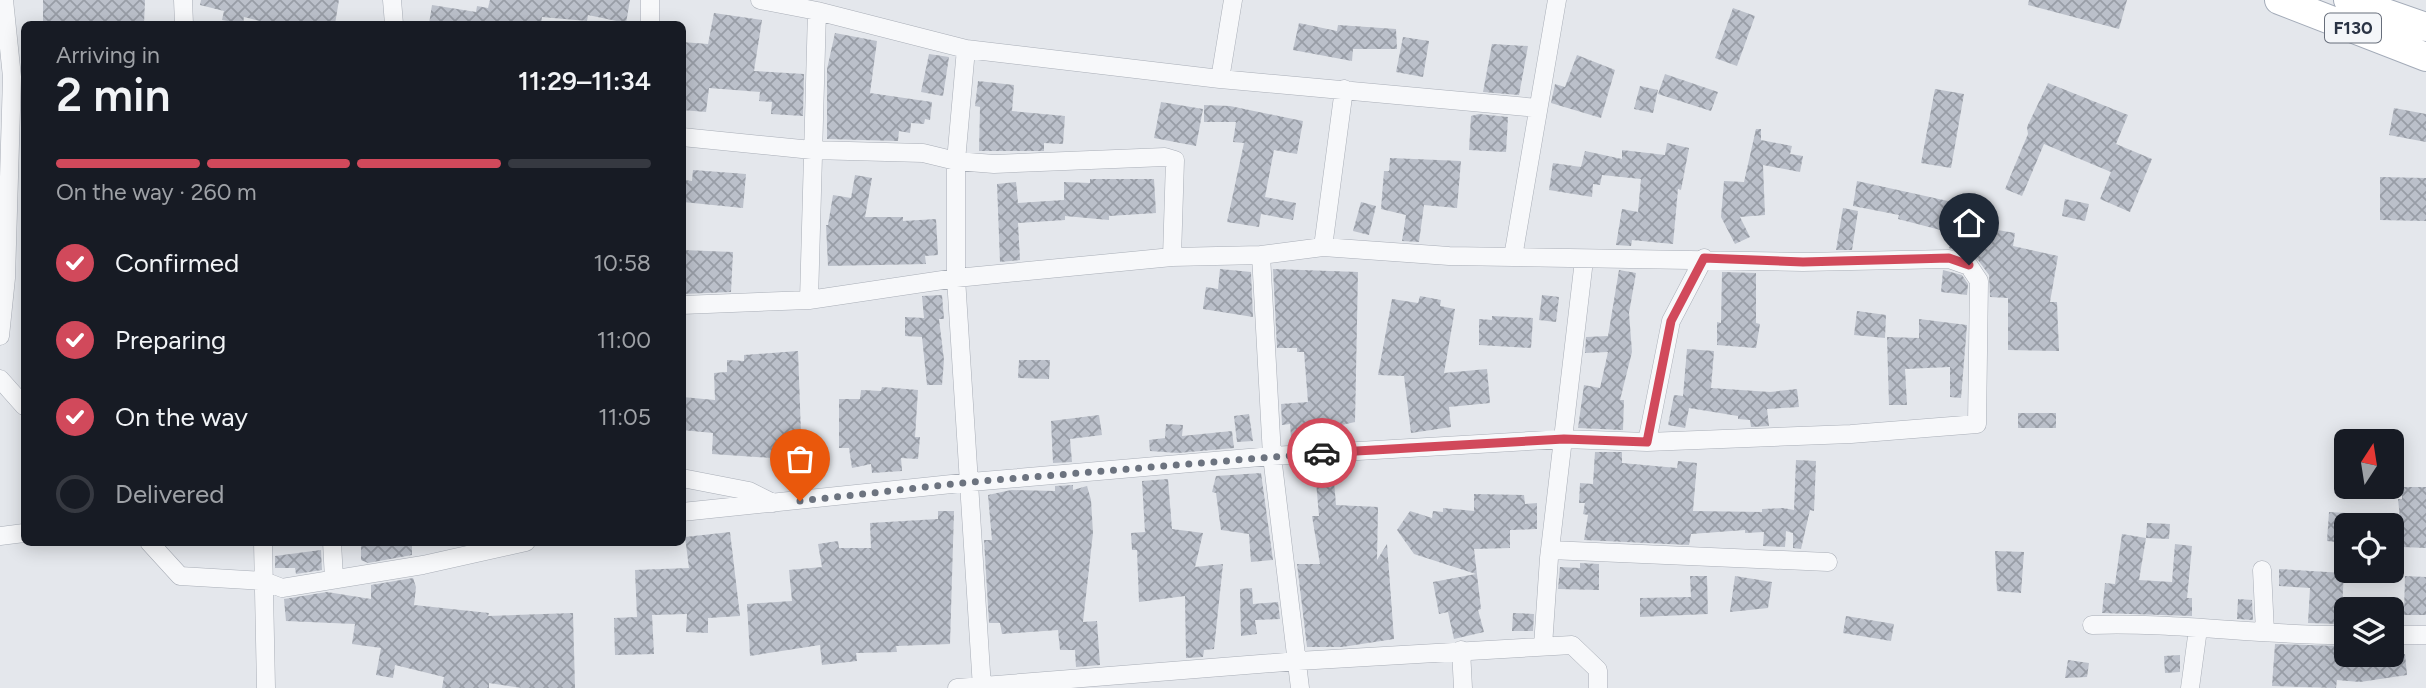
<!DOCTYPE html>
<html lang="en">
<head>
<meta charset="utf-8">
<style>
  :root { --surface:#171b24; --page:#20242c; --text:#f1f3f6; --muted:#9ea1a6; --line:#363941; --accent:#d1495b }
  body { margin:0; font-family:Figtree,sans-serif; background:var(--page); color:var(--text); height:100vh; display:flex; flex-direction:column; font-size:26px; white-space:nowrap }
  * { box-sizing:border-box; margin:0 }
  p { font-size:23px; color:var(--muted) }
  .icon { flex:none; width:38px; height:38px; fill:none; stroke:currentColor; stroke-width:2; stroke-linecap:round; stroke-linejoin:round }
  .map { position:relative; flex:1; overflow:hidden }
  .panel { position:absolute; left:21px; top:21px; width:665px; height:525px; display:flex; flex-direction:column; background:var(--surface); border-radius:10px; box-shadow:0 4px 18px #0003 }
  .panel>* { flex:none }
  .needle { width:46px; rotate:12deg }
  .fabs { position:absolute; left:2334px; top:429px; display:grid; gap:14px }
  .fabs a { display:grid; place-items:center; width:70px; height:70px; border-radius:10px; background:var(--surface); box-shadow:0 4px 18px #0003; font-size:35px }
  .pin { position:absolute; display:grid; place-items:center; width:60px; height:60px; color:#fff; margin:-72px -30px; border-radius:50% 50% 50% 0; rotate:-45deg; box-shadow:0 0 7px #0007 }
  .pin .icon { rotate:45deg }
  .courier { position:absolute; display:grid; place-items:center; width:70px; height:70px; margin:-35px; border:5px solid #d1495b; border-radius:50%; background:#fff; color:#222; box-shadow:0 2px 9px #0007 }
  .headline em { font-style:normal; font-weight:600 }
  .headline div { display:flex; flex-direction:column-reverse }
  .headline { display:flex; align-items:center; justify-content:space-between; height:119px; padding:0 35px }
  h1 { font-size:46px; font-weight:600; line-height:52px }
  .bar { display:grid; grid-template-columns:repeat(4,1fr); gap:10px 7px; align-content:center; height:84px; padding:0 35px }
  .bar i { height:9px; border-radius:5px; background:var(--line) }
  .bar .active { background:var(--accent) }
  .bar p { grid-column:span 4 }
  ol { padding:0 35px; list-style:none }
  li { display:flex; align-items:center; gap:21px; height:77px }
  li p { margin-inline-start:auto }
  li .icon { padding:7px; border-radius:50%; background:var(--accent); color:#fff; stroke-width:4 }
  li:last-child { color:var(--muted) }
  li i { width:38px; height:38px; border:4px solid var(--line); border-radius:50% }
  .map>svg:first-child { display:block }
  .building { fill:url(#building-cross-hatch) }
  .lines { fill:none; stroke-linecap:round; stroke-linejoin:round }
  .street-casing { stroke:#a9aeb7; stroke-width:19 }
  .primary-casing { stroke:#a3abb8; stroke-width:30 }
  .street { stroke:#f7f8fa; stroke-width:18 }
  .primary { stroke:#fff; stroke-width:28 }
  .done { stroke:#6c737f; stroke-width:7; stroke-dasharray:0 12.6 }
  .route { stroke:#d1495b; stroke-width:9 }
  .labels { text-anchor:middle; dominant-baseline:central; stroke-width:5; stroke-linejoin:round; paint-order:stroke }
  .shield { fill:#f4f6f9; stroke:#676e7b; stroke-width:2 }
  .shield-label { font-size:18px; font-weight:bold; fill:#2b3445 }
</style>
</head>
<body>
<div class="map">
<svg width="2426" height="688" viewBox="0 0 2426 688">
  <defs>
    <pattern id="building-cross-hatch" width="8" height="8" patternUnits="userSpaceOnUse" patternTransform="scale(1.75)"><rect width="8" height="8" fill="#bbc0ca"/><path d="M0 0l8 8M0 8l8-8" fill="none" stroke="#989da6"/></pattern>
  </defs>
  <rect width="100%" height="100%" fill="#e4e7ec"/>
  <path class="building" d="M 43,0 L 145,0 L 144,24 L 43,24 Z
    M 201,0 L 339,0 L 335,24 L 271,24 L 244,17 L 243,24 L 222,20 L 224,11 L 200,5 Z
    M 490,0 L 630,0 L 626,23 L 588,15 L 587,21 L 542,17 L 541,24 L 429,24 L 432,5 L 476,12 L 477,6 L 488,8 Z
    M 2029,0 L 2127,0 L 2119,29 L 2028,5 Z
    M 1733,8 L 1755,16 L 1737,66 L 1715,58 Z
    M 714,13 L 762,20 L 754,71 L 804,74 L 803,116 L 771,114 L 772,102 L 759,101 L 760,92 L 709,88 L 706,112 L 682,110 L 682,42 L 708,44 Z
    M 1299,23 L 1337,31 L 1338,25 L 1396,29 L 1397,49 L 1353,49 L 1352,61 L 1293,50 Z
    M 835,33 L 877,41 L 870,93 L 932,102 L 930,120 L 925,119 L 924,124 L 911,123 L 910,133 L 899,131 L 898,141 L 827,139 L 827,69 Z
    M 1403,37 L 1429,41 L 1423,77 L 1396,72 Z
    M 1492,44 L 1528,46 L 1519,95 L 1483,92 Z
    M 929,54 L 949,57 L 943,96 L 921,92 Z
    M 1577,55 L 1615,70 L 1601,118 L 1551,103 L 1555,84 L 1565,87 Z
    M 1665,74 L 1718,92 L 1711,111 L 1658,94 Z
    M 978,81 L 1014,85 L 1012,111 L 1065,116 L 1063,144 L 1044,143 L 1044,151 L 979,151 L 980,107 L 975,106 Z
    M 2048,83 L 2128,115 L 2116,144 L 2152,159 L 2130,212 L 2100,199 L 2111,172 L 2044,144 L 2022,196 L 2005,189 L 2028,134 L 2027,127 Z
    M 1640,86 L 1658,90 L 1653,113 L 1634,109 Z
    M 1935,89 L 1964,94 L 1951,168 L 1921,163 Z
    M 1161,102 L 1203,109 L 1196,146 L 1154,138 Z
    M 1204,105 L 1230,106 L 1303,121 L 1297,154 L 1274,150 L 1265,197 L 1296,203 L 1293,220 L 1261,214 L 1259,227 L 1227,222 L 1244,143 L 1233,142 L 1236,122 L 1204,122 Z
    M 2394,108 L 2426,114 L 2426,142 L 2389,135 Z
    M 1479,114 L 1508,117 L 1506,152 L 1469,150 L 1471,116 Z
    M 1756,129 L 1761,129 L 1761,140 L 1792,146 L 1790,154 L 1803,156 L 1800,172 L 1763,165 L 1765,215 L 1740,217 L 1750,237 L 1735,244 L 1721,217 L 1724,181 L 1744,182 Z
    M 1667,143 L 1689,148 L 1681,190 L 1678,189 L 1673,244 L 1632,240 L 1631,246 L 1616,245 L 1622,209 L 1638,212 L 1641,179 L 1602,175 L 1600,185 L 1593,184 L 1592,197 L 1549,190 L 1553,163 L 1581,167 L 1585,151 L 1622,159 L 1622,150 L 1665,155 Z
    M 1390,158 L 1461,161 L 1457,208 L 1424,205 L 1419,242 L 1402,241 L 1406,215 L 1381,209 L 1384,171 L 1389,171 Z
    M 693,170 L 746,174 L 743,208 L 683,202 L 685,180 L 692,181 Z
    M 855,175 L 872,178 L 865,217 L 903,217 L 903,221 L 936,219 L 938,255 L 925,256 L 926,264 L 828,266 L 826,225 L 828,225 L 833,195 L 851,198 Z
    M 2380,177 L 2426,178 L 2426,221 L 2380,220 Z
    M 1090,179 L 1154,179 L 1156,213 L 1109,216 L 1109,220 L 1065,216 L 1065,220 L 1018,223 L 1020,260 L 1000,262 L 997,184 L 1016,182 L 1018,203 L 1064,200 L 1064,182 L 1090,183 Z
    M 1857,181 L 1957,203 L 1956,208 L 1978,217 L 1974,226 L 2015,233 L 2013,246 L 2058,256 L 2050,302 L 2057,302 L 2059,351 L 2008,350 L 2008,298 L 1990,297 L 1989,275 L 1978,260 L 1949,248 L 1952,233 L 1898,219 L 1899,215 L 1853,206 Z
    M 2065,199 L 2089,204 L 2085,221 L 2062,216 Z
    M 1361,202 L 1376,206 L 1369,235 L 1353,231 Z
    M 1843,208 L 1858,211 L 1852,250 L 1836,250 Z
    M 682,250 L 733,252 L 731,292 L 682,294 Z
    M 1220,269 L 1251,272 L 1253,317 L 1203,309 L 1206,287 L 1218,289 Z
    M 1273,269 L 1358,272 L 1355,422 L 1320,430 L 1321,435 L 1291,437 L 1290,424 L 1282,425 L 1281,404 L 1308,402 L 1304,352 L 1297,352 L 1297,348 L 1277,348 Z
    M 1619,270 L 1636,273 L 1629,313 L 1632,352 L 1620,400 L 1624,400 L 1623,430 L 1578,428 L 1584,385 L 1600,388 L 1608,352 L 1585,353 L 1586,337 L 1608,336 Z
    M 1943,270 L 1962,275 L 1968,284 L 1967,295 L 1941,292 Z
    M 1722,272 L 1756,273 L 1756,323 L 1760,324 L 1756,348 L 1717,345 L 1717,322 L 1721,323 Z
    M 942,295 L 944,319 L 939,319 L 944,360 L 942,385 L 927,385 L 922,337 L 905,336 L 905,317 L 924,318 L 922,296 Z
    M 1542,295 L 1559,297 L 1556,322 L 1539,320 Z
    M 1420,296 L 1441,300 L 1440,306 L 1455,309 L 1444,373 L 1487,369 L 1490,403 L 1449,407 L 1451,427 L 1411,433 L 1404,376 L 1378,375 L 1392,299 L 1418,303 Z
    M 1857,311 L 1886,315 L 1885,338 L 1854,335 Z
    M 1492,316 L 1533,318 L 1531,348 L 1479,345 L 1479,319 L 1492,320 Z
    M 1919,319 L 1967,325 L 1961,398 L 1950,397 L 1950,367 L 1905,369 L 1907,405 L 1889,405 L 1887,337 L 1919,338 Z
    M 1687,349 L 1714,351 L 1711,388 L 1770,392 L 1797,389 L 1799,407 L 1767,409 L 1769,426 L 1751,427 L 1750,420 L 1738,419 L 1738,416 L 1689,408 L 1685,428 L 1668,425 L 1674,395 L 1683,396 Z
    M 798,351 L 802,462 L 772,462 L 772,458 L 712,454 L 713,433 L 682,430 L 682,397 L 715,400 L 714,373 L 727,372 L 727,360 L 744,361 L 744,355 Z
    M 1019,360 L 1050,360 L 1049,379 L 1018,378 Z
    M 882,387 L 918,390 L 915,437 L 920,437 L 918,459 L 901,458 L 902,471 L 872,473 L 871,464 L 852,468 L 849,448 L 839,448 L 839,399 L 860,399 L 861,390 L 881,391 Z
    M 2018,413 L 2056,413 L 2056,428 L 2018,428 Z
    M 1249,414 L 1253,441 L 1237,442 L 1234,416 Z
    M 1099,415 L 1102,435 L 1070,439 L 1072,462 L 1053,463 L 1051,421 Z
    M 1166,424 L 1183,425 L 1182,436 L 1232,431 L 1234,448 L 1178,453 L 1150,451 L 1149,440 L 1165,438 Z
    M 1595,452 L 1622,452 L 1622,463 L 1677,468 L 1678,461 L 1697,463 L 1693,511 L 1762,512 L 1762,509 L 1783,508 L 1794,510 L 1796,460 L 1816,461 L 1814,511 L 1810,510 L 1801,549 L 1793,548 L 1793,533 L 1786,531 L 1785,547 L 1763,546 L 1764,532 L 1745,533 L 1745,530 L 1691,534 L 1689,545 L 1584,540 L 1588,515 L 1583,514 L 1585,503 L 1579,503 L 1580,483 L 1593,484 Z
    M 1333,469 L 1336,505 L 1378,507 L 1377,560 L 1387,544 L 1394,639 L 1342,647 L 1307,647 L 1297,564 L 1320,564 L 1312,516 L 1319,516 L 1315,470 Z
    M 1261,473 L 1273,560 L 1251,562 L 1249,534 L 1221,530 L 1216,493 L 1212,492 L 1216,476 Z
    M 1168,479 L 1172,529 L 1203,533 L 1195,567 L 1223,564 L 1214,649 L 1204,650 L 1203,657 L 1186,658 L 1185,596 L 1139,602 L 1137,550 L 1132,550 L 1131,533 L 1145,532 L 1142,481 Z
    M 1073,485 L 1073,490 L 1087,486 L 1091,500 L 1093,533 L 1083,622 L 1097,621 L 1100,665 L 1076,667 L 1075,650 L 1060,650 L 1058,630 L 1002,634 L 1000,623 L 989,623 L 984,540 L 992,540 L 988,495 L 1011,490 L 1055,491 L 1055,486 Z
    M 2402,487 L 2426,487 L 2426,548 L 2403,547 L 2398,499 L 2402,499 Z
    M 1474,494 L 1524,495 L 1525,504 L 1537,503 L 1537,529 L 1510,530 L 1510,548 L 1474,549 L 1481,609 L 1478,610 L 1484,632 L 1454,639 L 1448,612 L 1439,614 L 1433,582 L 1476,574 L 1414,554 L 1397,530 L 1410,511 L 1432,518 L 1433,511 L 1443,512 L 1443,508 L 1474,511 Z
    M 938,511 L 954,511 L 950,644 L 896,646 L 897,652 L 856,653 L 857,661 L 822,665 L 820,645 L 750,656 L 747,604 L 792,601 L 789,570 L 822,567 L 818,544 L 838,541 L 839,548 L 871,548 L 870,523 L 938,519 Z
    M 2329,512 L 2346,513 L 2344,543 L 2327,541 Z
    M 2147,523 L 2170,524 L 2169,539 L 2146,538 Z
    M 730,532 L 740,616 L 708,618 L 708,633 L 686,632 L 687,614 L 652,615 L 654,654 L 615,655 L 614,618 L 637,617 L 635,570 L 689,568 L 685,537 Z
    M 2122,534 L 2146,538 L 2139,580 L 2172,582 L 2175,544 L 2192,546 L 2187,598 L 2192,598 L 2192,616 L 2102,613 L 2105,583 L 2115,584 Z
    M 368,542 L 412,542 L 412,555 L 368,563 L 361,560 L 361,544 Z
    M 321,550 L 322,570 L 296,574 L 295,568 L 275,568 L 275,556 Z
    M 1995,551 L 2024,552 L 2021,593 L 1997,591 Z
    M 1580,563 L 1599,564 L 1599,590 L 1558,589 L 1560,567 L 1580,568 Z
    M 2279,569 L 2344,573 L 2341,624 L 2308,623 L 2310,588 L 2279,586 Z
    M 1690,576 L 1707,576 L 1708,614 L 1640,617 L 1640,598 L 1691,597 Z
    M 1735,576 L 1772,582 L 1768,608 L 1730,612 Z
    M 2405,576 L 2426,577 L 2426,615 L 2404,615 Z
    M 413,578 L 416,587 L 414,605 L 489,613 L 488,616 L 573,613 L 575,688 L 522,688 L 489,683 L 489,688 L 442,688 L 444,677 L 395,665 L 393,678 L 376,675 L 381,648 L 352,644 L 355,624 L 286,621 L 284,599 L 327,592 L 371,599 L 371,585 Z
    M 1252,588 L 1253,604 L 1278,602 L 1280,619 L 1255,620 L 1257,634 L 1241,636 L 1240,589 Z
    M 2238,599 L 2252,600 L 2253,620 L 2237,619 Z
    M 1513,613 L 1534,614 L 1533,631 L 1512,631 Z
    M 1846,616 L 1894,624 L 1891,641 L 1843,633 Z
    M 2275,644 L 2340,646 L 2343,648 L 2343,654 L 2364,654 L 2364,659 L 2405,654 L 2407,675 L 2360,682 L 2337,680 L 2336,688 L 2272,686 Z
    M 2180,655 L 2180,672 L 2165,673 L 2164,656 Z
    M 2068,660 L 2089,663 L 2087,677 L 2065,678 Z"/>
  <g class="lines">
    <g class="street-casing">
      <path id="street" d="M 183,0 L 184,24
        M 392,0 L 394,24
        M 760,0 L 817,11 L 966,49 L 1220,79 L 1538,108
        M 650,24 L 650,0
        M 966,49 L 956,161 L 956,278 L 982,688
        M 1220,79 L 1233,0
        M 682,137 L 812,150 L 923,153 L 956,161 L 994,164 L 1165,157 L 1175,160 L 1172,257
        M 1323,247 L 1449,256 L 1513,257
        M 809,300 L 817,11
        M 682,305 L 809,300 L 956,278 L 1172,257 L 1261,255
        M 0,336 L 6,278 L 12,77 L 4,0
        M 0,379 L 24,406
        M 1647,442 L 1671,321 L 1704,258
        M 682,478 L 749,491 L 773,503
        M 682,512 L 971,482 L 1272,456 L 1564,439 L 1647,442 L 1851,434 L 1977,424 L 1979,281 L 1969,266 L 1949,259 L 1803,262 L 1513,257 L 1557,0
        M 0,536 L 24,533
        M 149,542 L 180,576 L 264,581 L 282,588 L 423,565 L 526,542
        M 263,542 L 266,688
        M 332,542 L 334,579
        M 1550,550 L 1828,562
        M 2262,570 L 2265,632
        M 2092,625 C 2177,622 2262,636 2347,635
        M 2392,635 L 2426,635
        M 1543,646 L 1549,558 L 1584,260
        M 1461,650 L 1463,688
        M 957,688 L 1298,661 L 1572,645 L 1598,670 L 1598,688
        M 1300,688 L 1272,456 L 1261,255 L 1323,247 L 1344,89
        M 2190,688 L 2198,629"/>
    </g>
    <g class="primary-casing">
      <path id="primary" d="M 2279,0 L 2426,57
        M 2348,0 L 2426,27"/>
    </g>
    <use href="#street" class="street"/>
    <use href="#primary" class="primary"/>
  </g>
  <g class="lines">
    <path class="done" d="M 800,501 L 971,482 L 1322,453"/>
    <path class="route" d="M 1322,453 L 1564,439 L 1647,442 L 1671,321 L 1704,258 L 1803,262 L 1949,258 L 1969,265"/>
  </g>
  <g class="labels">
    <rect class="shield" x="2325" y="13.5" width="56" height="29" rx="5"/>
    <g class="shield-label">
      <text x="2353" y="28">F130</text>
    </g>
  </g>
</svg>
<div class="fabs">
<a><svg class="needle" viewBox="-14 -14 28 28"><path d="M0-13l5 13h-10z" fill="#e53935"/><path d="M0 13l5-13h-10z" fill="#9ea1a6"/></svg></a>
<a><svg class="icon" aria-label="locate" viewBox="0 0 24 24"><circle cx="12" cy="12" r="6"/><path d="M12 2v4M12 18v4M2 12h4M18 12h4"/></svg></a>
<a><svg class="icon" aria-label="layers" viewBox="0 0 24 24"><path d="M12 4l9 5-9 5-9-5zM3 14l9 5 9-5"/></svg></a>
</div>
<div class="pin" style="left:800px;top:501px;background:#ea580c"><svg class="icon" aria-label="bag" viewBox="0 0 24 24"><path d="M5 8h14l-1 12H6zM9 8a3 3 0 0 1 6 0"/></svg></div>
<div class="pin" style="left:1969px;top:265px;background:#1f2937"><svg class="icon" aria-label="home" viewBox="0 0 24 24"><path d="M3 11l9-7 9 7M6 9v11h12V9"/></svg></div>
<div class="courier" style="left:1322px;top:453px"><svg class="icon" aria-label="car" viewBox="0 0 24 24"><path d="M5 17H2v-5l4-1 3-4h7l3 4 3 1v5h-3M9 17h6M6 11h13"/><circle cx="7" cy="17" r="2"/><circle cx="17" cy="17" r="2"/></svg></div>
<section class="panel">
<div class="headline"><div><h1>2 min</h1><p>Arriving in</p></div><em>11:29–11:34</em></div>
<div class="bar"><i class="active"></i><i class="active"></i><i class="active"></i><i></i><p>On the way · 260 m</p></div>
<ol>
<li><svg class="icon" aria-label="check" viewBox="0 0 24 24"><path d="M5 12l5 5 9-10"/></svg>Confirmed<p>10:58</p></li>
<li><svg class="icon" aria-label="check" viewBox="0 0 24 24"><path d="M5 12l5 5 9-10"/></svg>Preparing<p>11:00</p></li>
<li><svg class="icon" aria-label="check" viewBox="0 0 24 24"><path d="M5 12l5 5 9-10"/></svg>On the way<p>11:05</p></li>
<li><i></i>Delivered</li>
</ol>
</section>
</div>
</body>
</html>
